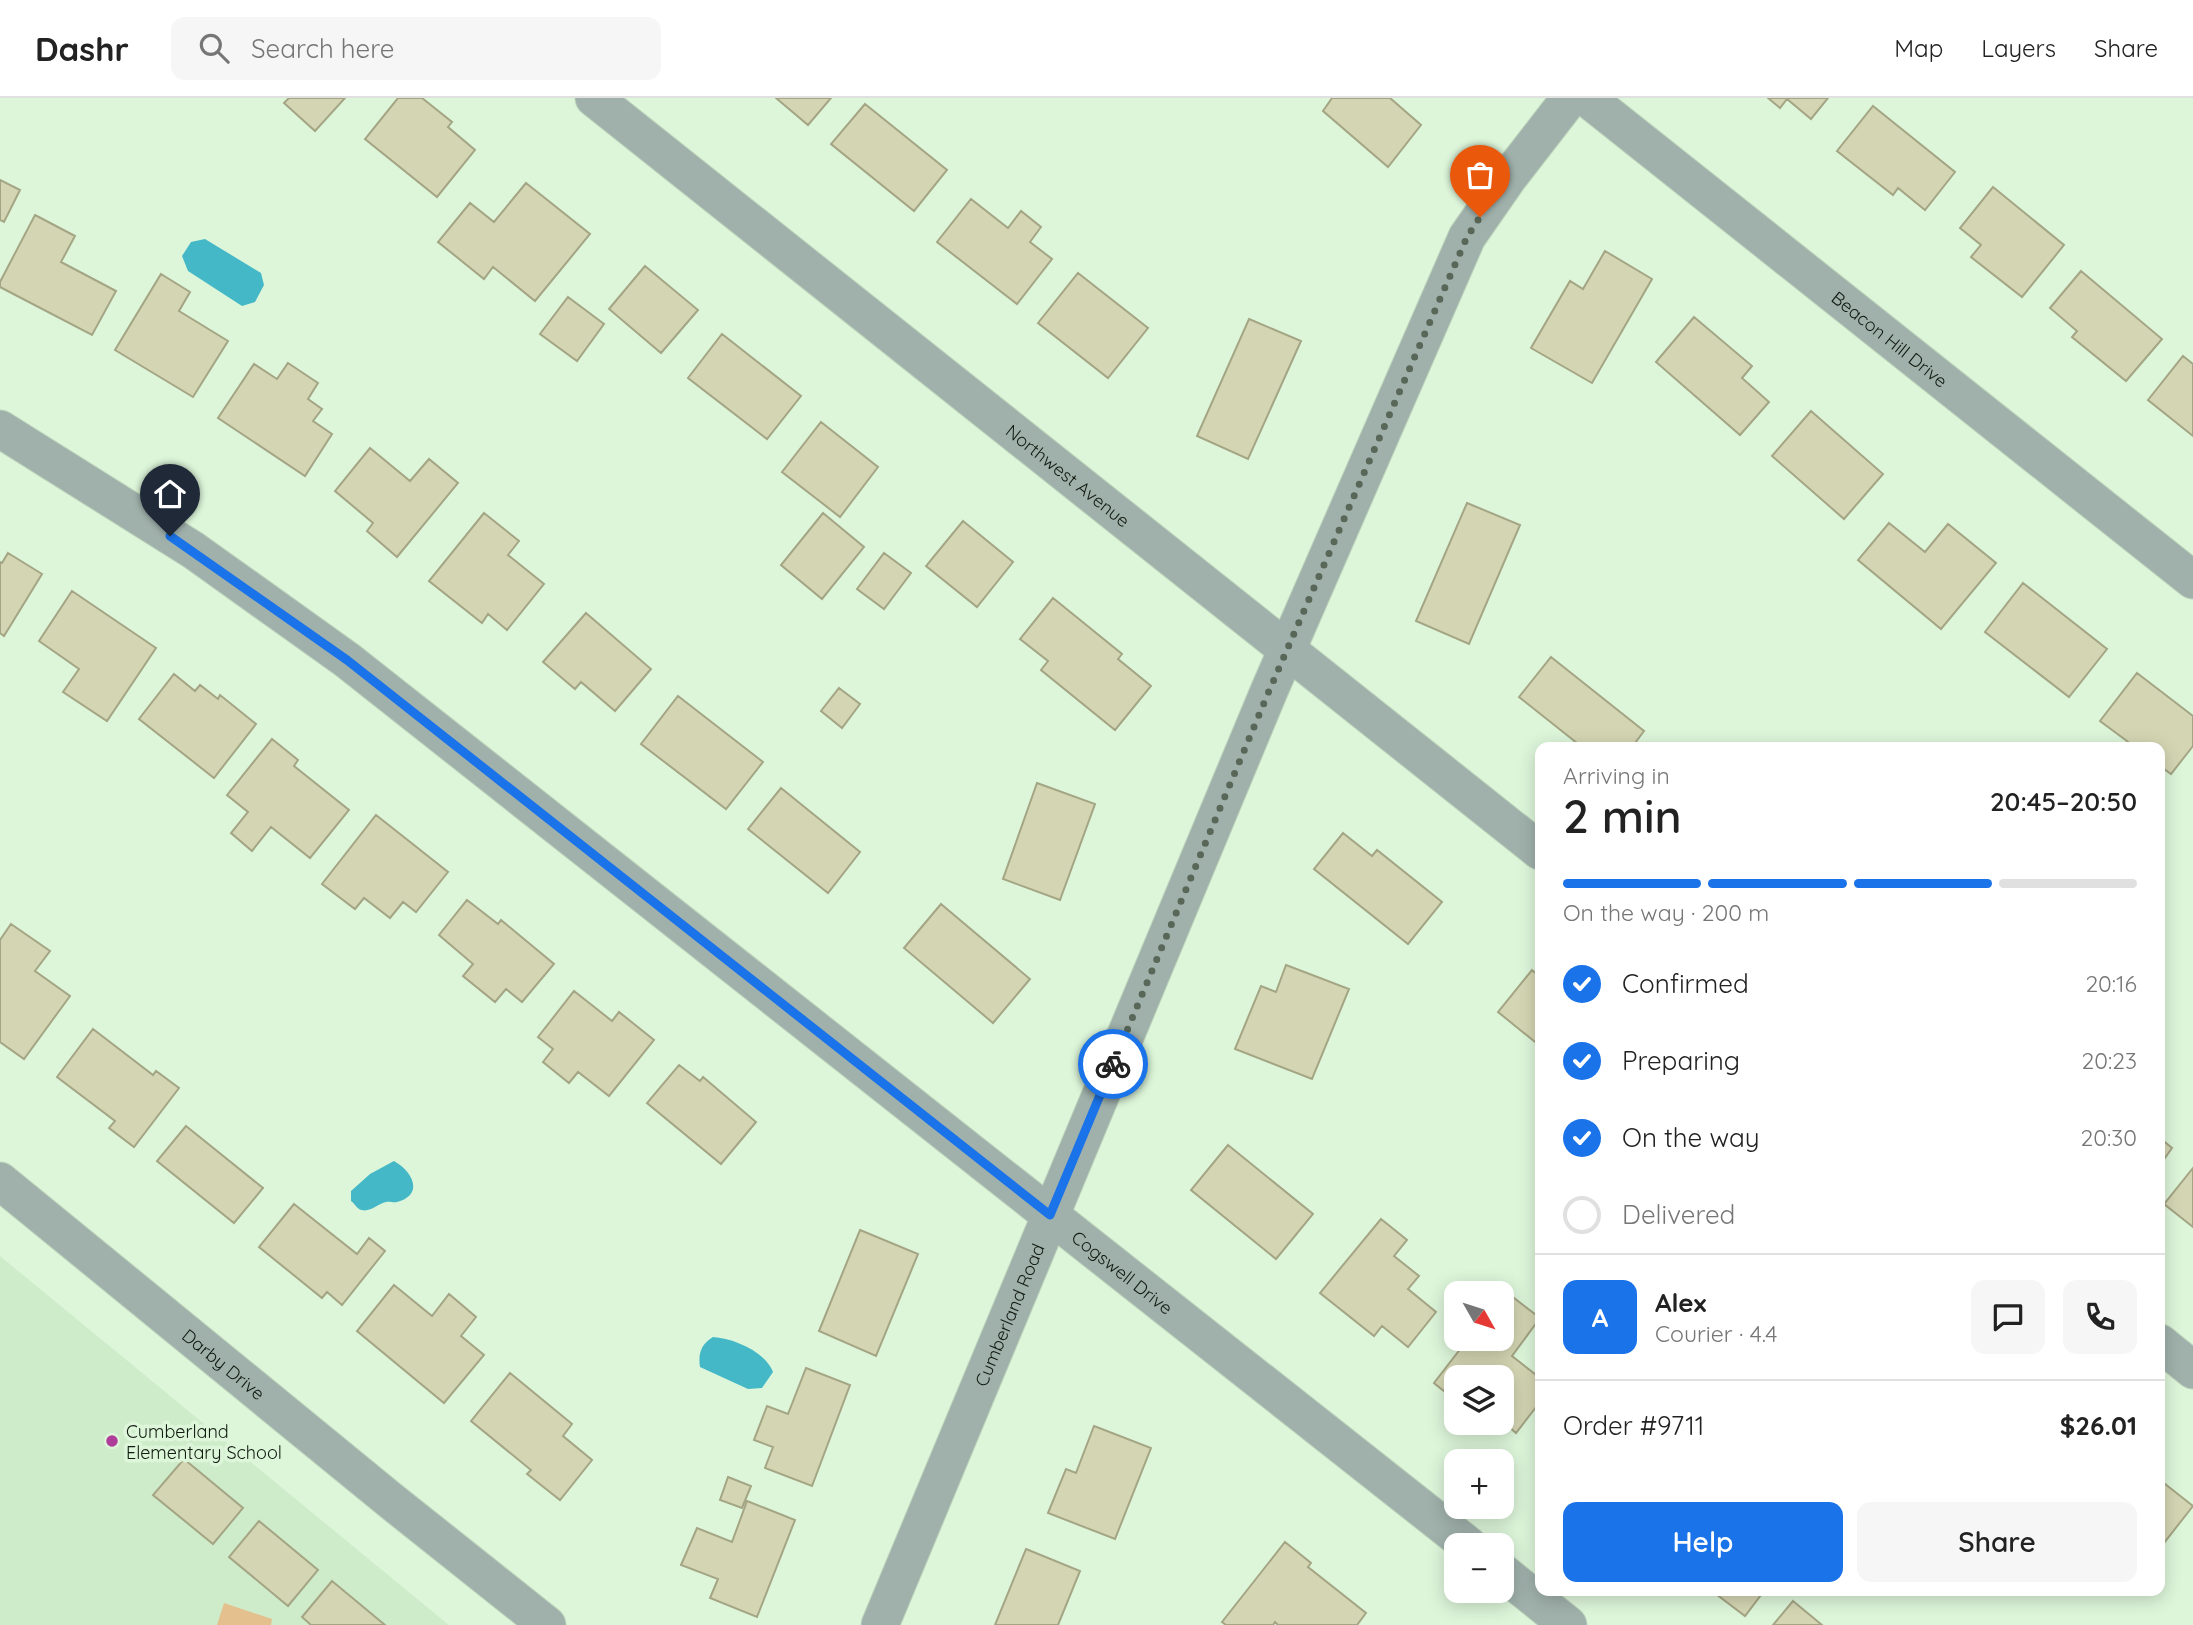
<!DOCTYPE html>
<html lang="en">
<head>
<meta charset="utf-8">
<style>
  :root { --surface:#fff; --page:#f6f6f6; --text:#222; --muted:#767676; --line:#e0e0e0; --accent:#1a73e8 }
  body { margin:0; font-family:Quicksand,sans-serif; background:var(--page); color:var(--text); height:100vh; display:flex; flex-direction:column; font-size:26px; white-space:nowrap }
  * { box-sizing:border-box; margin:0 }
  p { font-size:23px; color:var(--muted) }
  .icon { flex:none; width:38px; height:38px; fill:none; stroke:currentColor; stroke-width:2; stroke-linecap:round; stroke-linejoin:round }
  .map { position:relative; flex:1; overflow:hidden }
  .drawer { position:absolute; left:1535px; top:644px; width:630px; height:854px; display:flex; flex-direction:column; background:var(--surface); border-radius:14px; box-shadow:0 4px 18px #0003 }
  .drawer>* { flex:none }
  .needle { width:46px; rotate:129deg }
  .buttons { position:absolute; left:1444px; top:1183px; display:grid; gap:14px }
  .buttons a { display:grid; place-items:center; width:70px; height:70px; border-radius:14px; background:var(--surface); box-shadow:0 4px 18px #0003; font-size:35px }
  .pin { position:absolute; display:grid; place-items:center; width:60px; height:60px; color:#fff; margin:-72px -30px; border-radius:50% 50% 50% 0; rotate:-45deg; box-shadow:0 0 7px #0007 }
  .pin .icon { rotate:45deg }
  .courier { position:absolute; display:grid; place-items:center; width:70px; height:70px; margin:-35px; border:5px solid #1a73e8; border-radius:50%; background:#fff; color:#222; box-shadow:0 2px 9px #0007 }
  .overview em { font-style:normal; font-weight:600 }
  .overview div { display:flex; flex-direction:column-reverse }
  .overview { display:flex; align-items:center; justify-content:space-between; height:119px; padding:0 28px }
  h1 { font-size:46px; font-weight:600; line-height:52px }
  .bar { display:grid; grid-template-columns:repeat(4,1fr); gap:10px 7px; align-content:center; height:84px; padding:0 28px }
  .bar i { height:9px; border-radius:5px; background:var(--line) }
  .bar .current { background:var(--accent) }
  .bar p { grid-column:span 4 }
  .line { display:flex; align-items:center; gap:18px; padding:0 28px; border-top:2px solid var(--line) }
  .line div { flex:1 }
  .round { display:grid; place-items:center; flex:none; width:74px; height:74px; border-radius:14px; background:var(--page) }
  ol { padding:0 28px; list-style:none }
  li { display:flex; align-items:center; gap:21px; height:77px }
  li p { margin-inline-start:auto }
  li .icon { padding:7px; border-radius:50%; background:var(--accent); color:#fff; stroke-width:4 }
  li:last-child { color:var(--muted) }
  li i { width:38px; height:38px; border:4px solid var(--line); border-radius:50% }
  .button { display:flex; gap:14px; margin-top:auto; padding:14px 28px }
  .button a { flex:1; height:80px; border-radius:14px; background:var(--accent); color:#fff; font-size:28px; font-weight:600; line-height:80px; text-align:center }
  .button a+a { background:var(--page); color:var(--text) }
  header { display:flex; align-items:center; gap:42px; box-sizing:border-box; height:98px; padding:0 35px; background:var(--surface); border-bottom:2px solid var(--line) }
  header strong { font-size:33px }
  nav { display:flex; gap:38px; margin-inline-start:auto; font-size:24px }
  .search { width:490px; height:63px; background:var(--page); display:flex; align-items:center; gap:18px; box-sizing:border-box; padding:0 24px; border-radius:14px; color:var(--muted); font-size:26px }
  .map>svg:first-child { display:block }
  .built { fill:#ceecca }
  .green { fill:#e4c08e }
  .water { fill:#45b8c8 }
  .building { fill:#d4d6b3; stroke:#a4a584; stroke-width:2 }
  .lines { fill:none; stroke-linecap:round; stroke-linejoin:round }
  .minor-casing { stroke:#bcd3ba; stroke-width:39 }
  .minor { stroke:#a0b1ac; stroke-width:37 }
  .done { stroke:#586757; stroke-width:7; stroke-dasharray:0 12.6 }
  .route { stroke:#1a73e8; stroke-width:9 }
  .poi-dot { fill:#af3e9a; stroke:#ddf6da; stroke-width:2.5 }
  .labels { text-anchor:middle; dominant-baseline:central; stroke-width:7; stroke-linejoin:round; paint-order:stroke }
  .street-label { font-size:18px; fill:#111a10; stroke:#ddf6da }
  .poi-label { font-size:18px; fill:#111a10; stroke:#ddf6da; text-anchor:start }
</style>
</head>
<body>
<header>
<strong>Dashr</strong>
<div class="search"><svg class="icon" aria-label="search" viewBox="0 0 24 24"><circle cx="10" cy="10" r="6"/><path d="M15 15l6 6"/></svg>Search here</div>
<nav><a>Map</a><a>Layers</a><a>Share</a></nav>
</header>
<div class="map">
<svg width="2193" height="1527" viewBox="0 0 2193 1527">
  <rect width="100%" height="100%" fill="#ddf6da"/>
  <path class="built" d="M 0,1158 L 449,1527 L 0,1527 Z"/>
  <path class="green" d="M 224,1505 L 272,1521 L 271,1527 L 217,1527 Z"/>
  <path class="water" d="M 205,141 L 261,175 L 264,187 L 255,204 L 242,208 L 188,173 L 182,158 L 191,144 Z
    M 394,1063 C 412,1073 425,1096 397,1104 C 394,1105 389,1103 386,1104 C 377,1106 369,1116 359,1111 C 356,1109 354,1105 351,1103 L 351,1093 L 370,1076 Z
    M 713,1239 C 733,1240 766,1254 773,1274 L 762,1290 L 748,1291 L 700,1269 C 698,1256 701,1246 713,1239 Z"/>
  <path class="building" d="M 289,0 L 345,0 L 315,33 L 284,5 Z
    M 398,0 L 422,0 L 452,24 L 448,29 L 475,52 L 437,99 L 365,41 Z
    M 776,0 L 831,0 L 808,27 Z
    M 1332,0 L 1390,0 L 1421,27 L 1388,69 L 1323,13 Z
    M 1768,0 L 1828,0 L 1811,21 L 1787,1 L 1780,10 Z
    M 865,6 L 947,72 L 914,113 L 831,46 Z
    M 1873,8 L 1955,74 L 1925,112 L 1898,90 L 1893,97 L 1837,53 Z
    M 0,82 L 20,92 L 4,124 L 0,122 Z
    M 526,85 L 590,136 L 535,203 L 493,169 L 484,181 L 438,144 L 470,105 L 494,124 Z
    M 1993,89 L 2064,147 L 2022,199 L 1971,159 L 1981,147 L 1960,130 Z
    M 971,101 L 1008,130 L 1021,113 L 1041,129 L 1030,144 L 1052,161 L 1017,206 L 937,144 Z
    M 35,117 L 75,138 L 61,164 L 116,193 L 92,237 L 0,189 L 0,184 Z
    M 1605,153 L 1652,181 L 1592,285 L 1531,250 L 1570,183 L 1583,191 Z
    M 645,168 L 698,212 L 661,255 L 609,211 Z
    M 2081,173 L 2162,241 L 2126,283 L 2072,239 L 2077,233 L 2050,210 Z
    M 1078,175 L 1148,230 L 1108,280 L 1038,225 Z
    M 161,176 L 190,194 L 179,213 L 228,243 L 193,299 L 115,252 Z
    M 568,199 L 604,226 L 577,263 L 540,236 Z
    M 1694,219 L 1752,268 L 1742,280 L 1769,304 L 1740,337 L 1656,264 Z
    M 1249,221 L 1301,243 L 1248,361 L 1197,338 Z
    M 722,236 L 801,298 L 767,341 L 688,280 Z
    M 2183,258 L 2193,266 L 2193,338 L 2148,302 Z
    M 288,265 L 318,285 L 308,301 L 322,311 L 313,323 L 332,336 L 305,378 L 218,320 L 254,266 L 277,281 Z
    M 1811,313 L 1883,376 L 1844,421 L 1772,358 Z
    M 821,324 L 878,369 L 840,419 L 782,374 Z
    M 370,350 L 410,383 L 429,361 L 458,385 L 397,459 L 367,433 L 373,425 L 335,393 Z
    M 1467,405 L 1520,427 L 1469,546 L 1416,523 Z
    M 484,415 L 519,443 L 508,457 L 544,486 L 507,532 L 488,516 L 482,525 L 429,483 Z
    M 823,415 L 864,449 L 822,501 L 781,467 Z
    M 963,423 L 1013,464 L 977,509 L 926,468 Z
    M 1889,425 L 1925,454 L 1948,426 L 1996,465 L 1941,531 L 1858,462 Z
    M 8,455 L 42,476 L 4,538 L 0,535 L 0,464 L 2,465 Z
    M 884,455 L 911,475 L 884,511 L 857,491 Z
    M 2023,485 L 2107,551 L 2069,599 L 1985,534 Z
    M 72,493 L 156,550 L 107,623 L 63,594 L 79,571 L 39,543 Z
    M 1053,500 L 1122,556 L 1118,561 L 1151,588 L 1115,632 L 1041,572 L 1048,563 L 1020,541 Z
    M 586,515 L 651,571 L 615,613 L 581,584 L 575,591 L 543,564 Z
    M 1551,559 L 1644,633 L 1632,649 L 1582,649 L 1519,599 Z
    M 2137,575 L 2193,618 L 2193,648 L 2171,676 L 2160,668 L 2160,649 L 2135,649 L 2100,623 Z
    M 174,576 L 195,593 L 200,587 L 218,601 L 220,597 L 256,626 L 214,680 L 139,621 Z
    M 839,590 L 860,606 L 842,630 L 821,613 Z
    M 678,598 L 763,664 L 726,711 L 641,646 Z
    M 272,641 L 298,662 L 294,668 L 349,712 L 310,760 L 271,729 L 252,753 L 231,735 L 248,714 L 227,697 Z
    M 1037,685 L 1095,706 L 1060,802 L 1003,781 Z
    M 781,690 L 860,754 L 828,795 L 748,731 Z
    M 376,717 L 448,774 L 416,814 L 403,804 L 390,820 L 364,800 L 355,811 L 322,786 Z
    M 1343,735 L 1372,758 L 1377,752 L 1442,804 L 1408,846 L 1314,771 Z
    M 467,802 L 498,826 L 501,822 L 554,866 L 522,904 L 506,891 L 495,904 L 463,878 L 473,866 L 439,837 Z
    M 941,806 L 1030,881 L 993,925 L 904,850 Z
    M 11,826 L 50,853 L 35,873 L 70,898 L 24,961 L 0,944 L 0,842 Z
    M 1286,867 L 1349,891 L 1312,981 L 1235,951 L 1261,888 L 1276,894 Z
    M 1532,872 L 1540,879 L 1540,948 L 1498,914 Z
    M 574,893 L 612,923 L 619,914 L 654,942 L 609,998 L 578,974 L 569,985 L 543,964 L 553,951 L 538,939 Z
    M 93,931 L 153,977 L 156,973 L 179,990 L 134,1049 L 109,1030 L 115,1023 L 57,979 Z
    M 679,967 L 700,983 L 703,979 L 756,1024 L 721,1066 L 647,1005 Z
    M 186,1028 L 263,1090 L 234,1125 L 157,1063 Z
    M 2160,1040 L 2172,1050 L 2160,1067 Z
    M 1228,1047 L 1313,1116 L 1276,1161 L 1191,1092 Z
    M 2193,1070 L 2193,1129 L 2164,1106 Z
    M 294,1106 L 357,1156 L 369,1140 L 385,1153 L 342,1207 L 327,1194 L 322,1200 L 259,1149 Z
    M 1381,1121 L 1407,1142 L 1394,1158 L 1419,1178 L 1408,1191 L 1436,1214 L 1408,1249 L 1382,1228 L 1374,1238 L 1320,1195 Z
    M 860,1132 L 918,1156 L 876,1258 L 819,1233 Z
    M 394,1187 L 432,1218 L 449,1196 L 476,1219 L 461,1238 L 484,1257 L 444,1305 L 357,1233 Z
    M 1505,1193 L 1540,1220 L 1512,1258 L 1540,1280 L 1540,1304 L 1516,1335 L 1502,1323 L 1502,1279 L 1456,1279 L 1456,1303 L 1434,1285 L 1468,1241 L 1502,1241 L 1502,1198 Z
    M 806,1270 L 850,1287 L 812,1388 L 765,1370 L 773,1349 L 754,1342 L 767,1308 L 788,1316 Z
    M 510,1275 L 572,1326 L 563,1338 L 592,1362 L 560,1402 L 527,1376 L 531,1372 L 471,1323 Z
    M 1094,1328 L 1151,1350 L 1115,1441 L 1048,1415 L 1066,1371 L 1076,1375 Z
    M 184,1361 L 243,1410 L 213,1446 L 153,1397 Z
    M 728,1379 L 751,1388 L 742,1410 L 720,1402 Z
    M 2160,1382 L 2193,1408 L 2160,1450 Z
    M 747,1403 L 795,1422 L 757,1519 L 710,1500 L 718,1481 L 681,1467 L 697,1430 L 732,1444 Z
    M 259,1423 L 318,1472 L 288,1508 L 229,1459 Z
    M 1285,1444 L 1311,1465 L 1308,1469 L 1366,1515 L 1357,1527 L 1278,1527 L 1275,1524 L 1273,1527 L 1226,1527 L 1222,1524 Z
    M 1026,1451 L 1080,1473 L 1058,1527 L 995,1527 Z
    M 332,1483 L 385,1527 L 311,1527 L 302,1519 Z
    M 1712,1493 L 1764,1493 L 1745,1518 Z
    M 1793,1503 L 1822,1527 L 1773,1527 Z"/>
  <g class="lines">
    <g class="minor-casing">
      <g id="minor">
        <path id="s1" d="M 594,0 L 1540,753"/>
        <path id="s2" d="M 1587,0 L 2193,482"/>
        <path id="s3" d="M 0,331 L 193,452 L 347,562 L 1468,1447"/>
        <path id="s4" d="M 0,1083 L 390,1402 L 547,1527"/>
        <path d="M 2160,1245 L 2193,1272"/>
        <path d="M 1502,1474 L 1568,1527"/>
        <path id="s5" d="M 880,1527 L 1269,593 L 1467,139 L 1508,80 L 1570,0"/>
      </g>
    </g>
    <use href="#minor" class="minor"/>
  </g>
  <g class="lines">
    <path class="done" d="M 1113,966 L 1269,593 L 1467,139 L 1480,119"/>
    <path class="route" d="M 170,438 L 347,562 L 1050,1117 L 1113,966"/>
  </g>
  <circle class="poi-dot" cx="112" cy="1343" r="7"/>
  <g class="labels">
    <g class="street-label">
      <text stroke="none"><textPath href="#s2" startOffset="387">Beacon Hill Drive</textPath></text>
      <text stroke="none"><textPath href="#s1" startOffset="606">Northwest Avenue</textPath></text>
      <text stroke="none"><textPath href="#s3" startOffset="1405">Cogswell Drive</textPath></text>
      <text stroke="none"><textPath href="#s5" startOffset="336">Cumberland Road</textPath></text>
      <text stroke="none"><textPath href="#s4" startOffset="289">Darby Drive</textPath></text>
    </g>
    <g class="poi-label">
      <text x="126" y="1333">Cumberland<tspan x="126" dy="21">Elementary School</tspan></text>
    </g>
  </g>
</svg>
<div class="buttons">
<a><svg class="needle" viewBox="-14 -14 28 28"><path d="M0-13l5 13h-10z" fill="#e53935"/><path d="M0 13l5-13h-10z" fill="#767676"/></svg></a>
<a><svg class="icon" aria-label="layers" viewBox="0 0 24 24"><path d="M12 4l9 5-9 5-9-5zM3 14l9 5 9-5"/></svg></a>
<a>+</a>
<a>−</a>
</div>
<div class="pin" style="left:1480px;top:119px;background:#ea580c"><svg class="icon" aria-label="bag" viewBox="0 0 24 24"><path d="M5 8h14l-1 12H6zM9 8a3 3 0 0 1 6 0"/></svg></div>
<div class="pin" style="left:170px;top:438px;background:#1f2937"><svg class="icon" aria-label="home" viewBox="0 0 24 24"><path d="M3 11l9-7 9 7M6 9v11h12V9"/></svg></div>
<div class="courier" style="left:1113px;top:966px"><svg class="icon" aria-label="bike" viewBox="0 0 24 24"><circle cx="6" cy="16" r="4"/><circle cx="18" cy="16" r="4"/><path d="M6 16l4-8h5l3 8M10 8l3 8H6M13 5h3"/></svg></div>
<section class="drawer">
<div class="overview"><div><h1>2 min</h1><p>Arriving in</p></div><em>20:45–20:50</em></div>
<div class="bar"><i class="current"></i><i class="current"></i><i class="current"></i><i></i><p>On the way · 200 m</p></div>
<ol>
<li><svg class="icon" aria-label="check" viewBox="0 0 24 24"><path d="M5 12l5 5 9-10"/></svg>Confirmed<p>20:16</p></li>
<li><svg class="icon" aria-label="check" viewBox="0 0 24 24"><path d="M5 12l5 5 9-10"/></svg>Preparing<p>20:23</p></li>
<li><svg class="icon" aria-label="check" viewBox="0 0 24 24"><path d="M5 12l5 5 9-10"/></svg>On the way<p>20:30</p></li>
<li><i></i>Delivered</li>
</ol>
<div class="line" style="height:126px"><b class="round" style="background:var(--accent);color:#fff">A</b><div><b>Alex</b><p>Courier · 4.4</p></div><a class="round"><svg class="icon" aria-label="chat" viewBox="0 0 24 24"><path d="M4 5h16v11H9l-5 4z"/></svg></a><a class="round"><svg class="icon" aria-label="phone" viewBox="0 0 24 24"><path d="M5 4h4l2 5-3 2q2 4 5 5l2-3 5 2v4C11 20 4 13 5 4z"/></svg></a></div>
<div class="line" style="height:91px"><div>Order #9711</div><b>$26.01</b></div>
<div class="button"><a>Help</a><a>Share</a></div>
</section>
</div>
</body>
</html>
